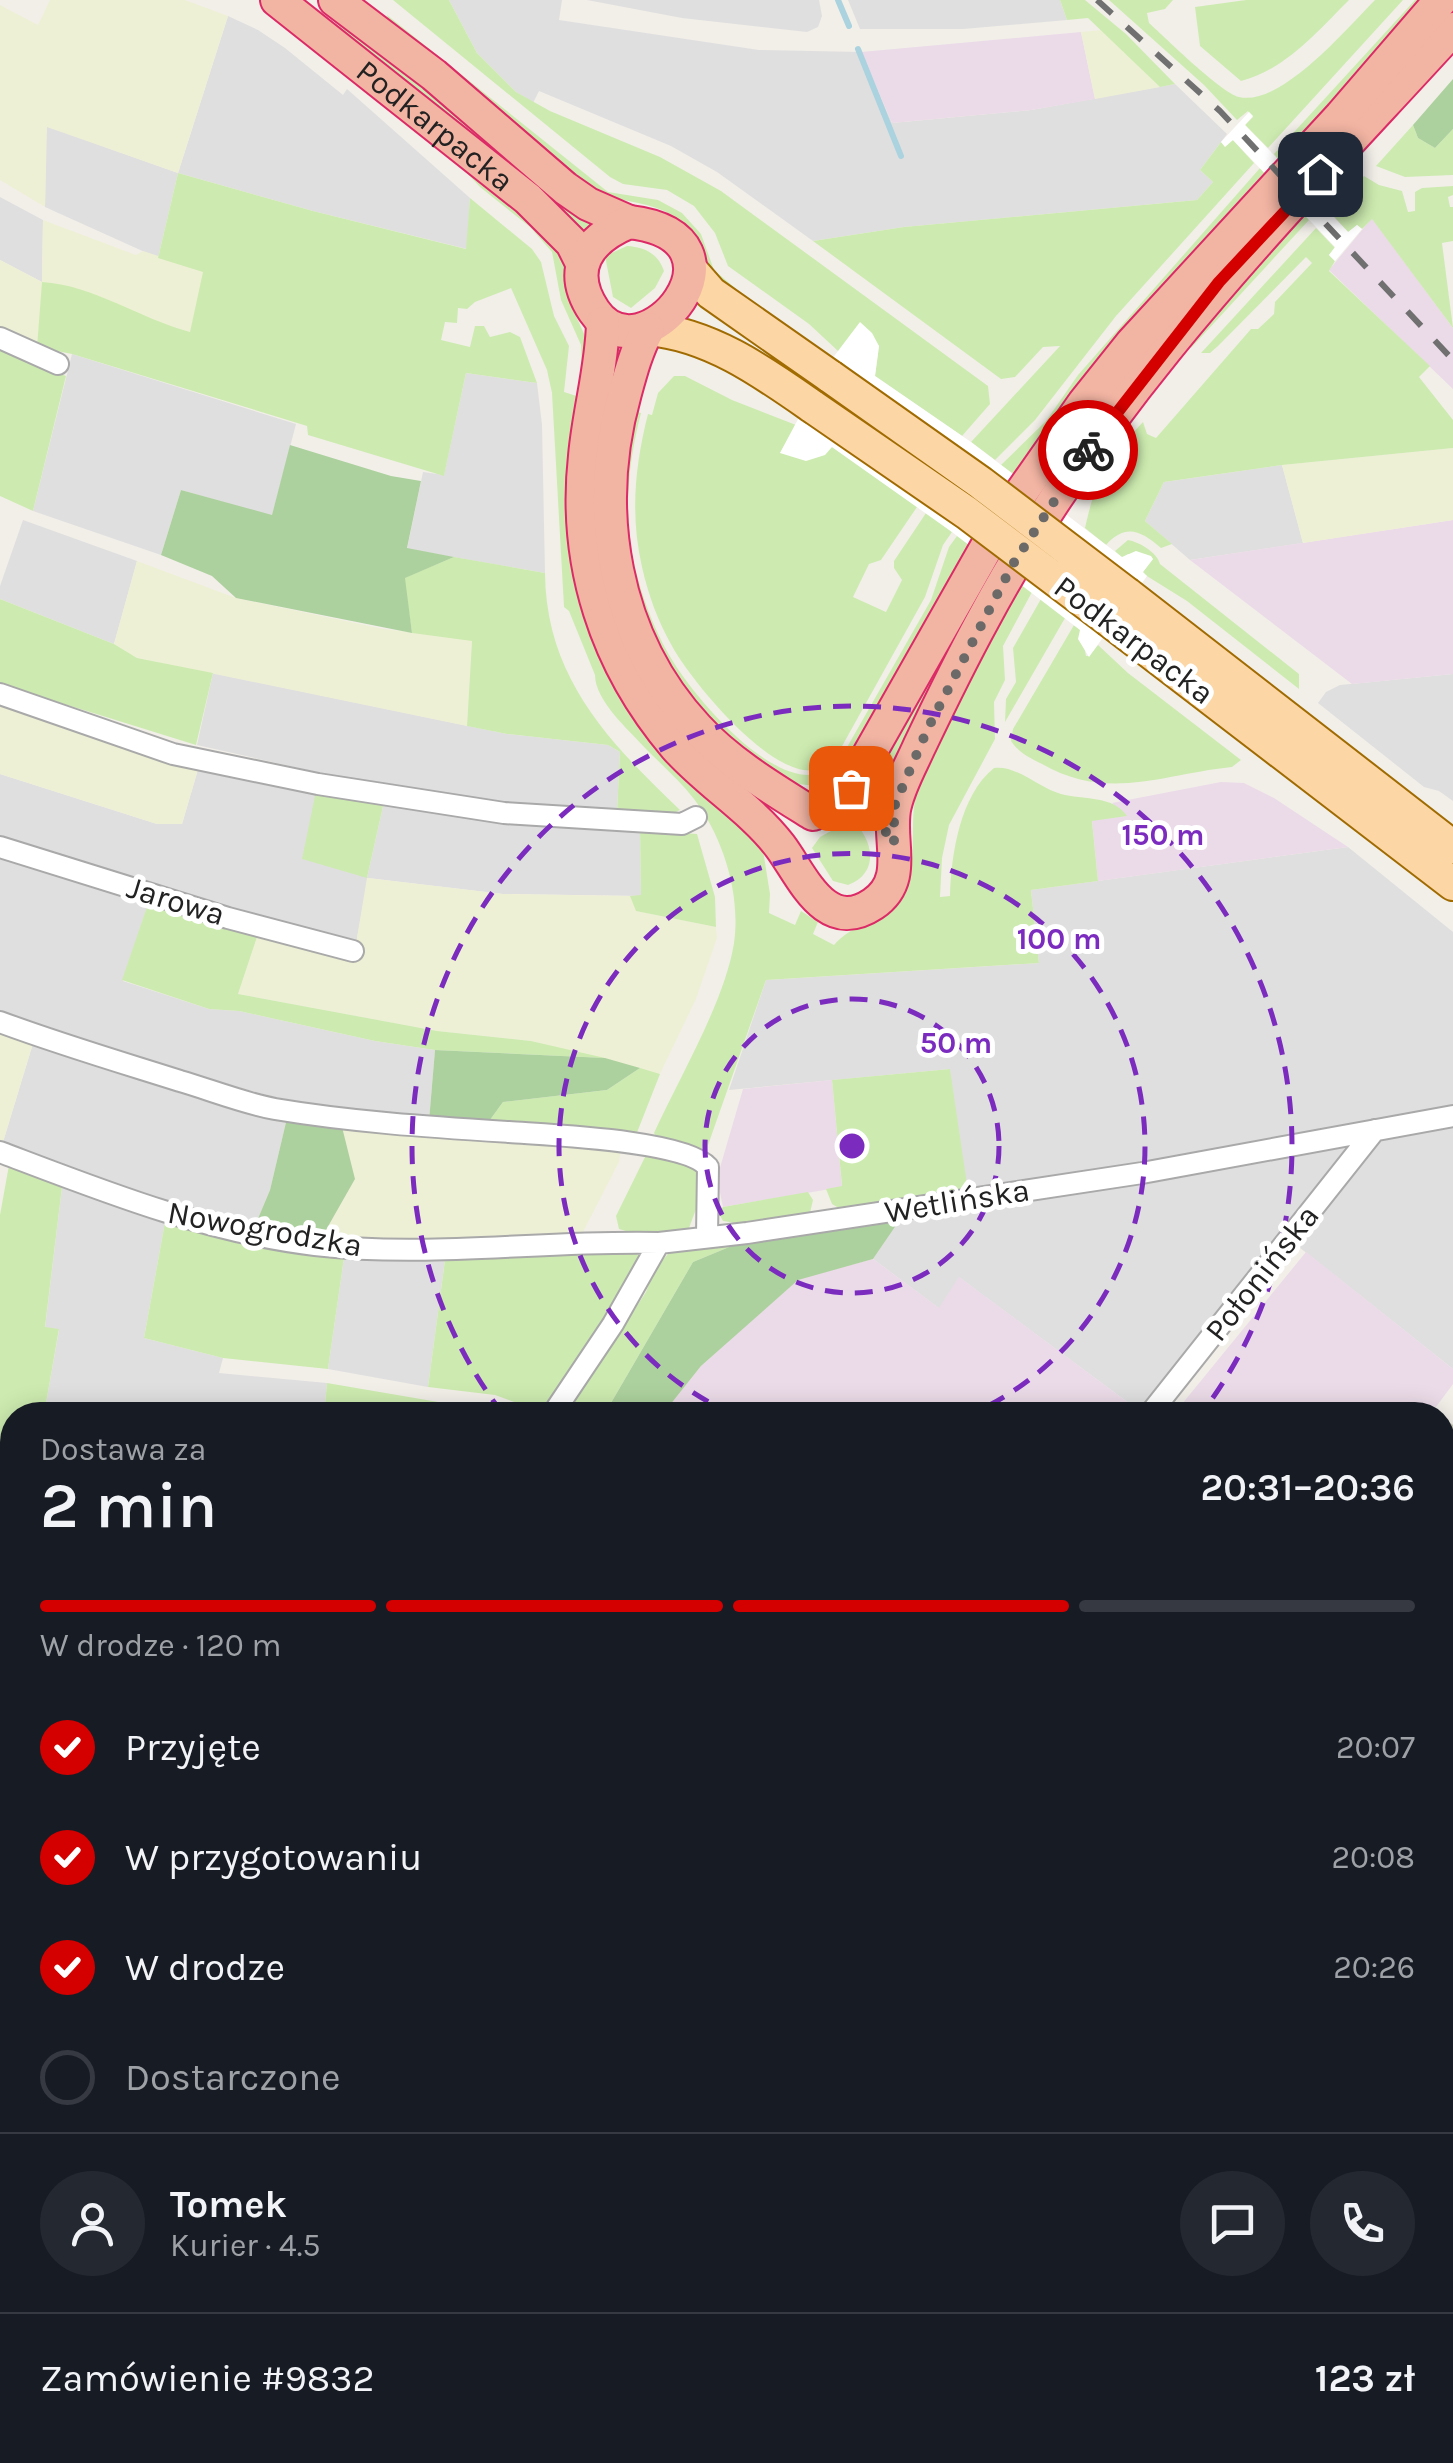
<!DOCTYPE html>
<html lang="pl">
<head>
<meta charset="utf-8">
<style>
  :root { --surface:#171b24; --page:#242831; --text:#f1f3f6; --muted:#9ea1a6; --line:#363941; --accent:#d40000 }
  body { margin:0; font-family:Karla,sans-serif; background:var(--page); color:var(--text); height:100vh; display:flex; flex-direction:column; font-size:38px; white-space:nowrap }
  * { box-sizing:border-box; margin:0 }
  p { font-size:32px; color:var(--muted) }
  .icon { flex:none; width:55px; height:55px; fill:none; stroke:currentColor; stroke-width:2; stroke-linecap:round; stroke-linejoin:round }
  .map { position:relative; flex:1; overflow:hidden }
  .details { position:absolute; left:0px; top:1402px; width:1455px; height:1062px; display:flex; flex-direction:column; background:var(--surface); border-radius:40px 40px 0 0; box-shadow:0 5px 25px #0003 }
  .details>* { flex:none }
  .pin { position:absolute; display:grid; place-items:center; width:85px; height:85px; color:#fff; margin:-42px; border-radius:20px; box-shadow:0 5px 15px #0006 }
  .courier { position:absolute; display:grid; place-items:center; width:100px; height:100px; margin:-50px; border:8px solid #d40000; border-radius:50%; background:#fff; color:#222; box-shadow:0 2px 12px #0007 }
  .head em { font-style:normal; font-weight:600 }
  .head div { display:flex; flex-direction:column-reverse }
  .head { display:flex; align-items:center; justify-content:space-between; height:170px; padding:0 40px }
  h1 { font-size:65px; font-weight:600; line-height:75px }
  .bar { display:grid; grid-template-columns:repeat(4,1fr); gap:15px 10px; align-content:center; height:120px; padding:0 40px }
  .bar i { height:12px; border-radius:8px; background:var(--line) }
  .bar .selected { background:var(--accent) }
  .bar p { grid-column:span 4 }
  .line { display:flex; align-items:center; gap:25px; padding:0 40px; border-top:2px solid var(--line) }
  .line div { flex:1 }
  .round { display:grid; place-items:center; flex:none; width:105px; height:105px; border-radius:52px; background:var(--page) }
  ol { padding:0 40px; list-style:none }
  li { display:flex; align-items:center; gap:30px; height:110px }
  li p { margin-inline-start:auto }
  li .icon { padding:10px; border-radius:50%; background:var(--accent); color:#fff; stroke-width:4 }
  li:last-child { color:var(--muted) }
  li i { width:55px; height:55px; border:5px solid var(--line); border-radius:50% }
  .map>svg:first-child { display:block }
  .residential { fill:#e0dfdf }
  .industrial { fill:#ebdbe8 }
  .construction { fill:#c7c7b4 }
  .farmland { fill:#eef0d5 }
  .grass { fill:#cdebb0 }
  .forest { fill:#add19e }
  .pier { fill:#fff }
  .lines { fill:none; stroke-linecap:round; stroke-linejoin:round }
  .stream { stroke:#aad3df; stroke-width:6 }
  .minor-casing { stroke:#a9a9a9; stroke-width:24 }
  .primary-casing { stroke:#a06b00; stroke-width:36 }
  .trunk-casing { stroke:#dc2a67; stroke-width:36 }
  .minor { stroke:#fff; stroke-width:20 }
  .primary { stroke:#fcd6a4; stroke-width:32 }
  .trunk { stroke:#f2b4a3; stroke-width:32 }
  .rail { stroke:#707070; stroke-width:6; stroke-dasharray:20 20; stroke-linecap:butt }
  .primary-bridge-casing { stroke:#a06b00; stroke-width:36; stroke-linecap:butt }
  .primary-bridge { stroke:#fcd6a4; stroke-width:32 }
  .done { stroke:#6b6a68; stroke-width:10; stroke-dasharray:0 18 }
  .route { stroke:#d40000; stroke-width:12 }
  .ring { fill:none; stroke:#7b2cbf; stroke-width:5; stroke-dasharray:18 12 }
  .labels { text-anchor:middle; dominant-baseline:central; stroke-width:10; stroke-linejoin:round; paint-order:stroke }
  .street-label { font-size:32px; fill:#222; stroke:#fff }
  .centre { fill:#7b2cbf; stroke:#fff; stroke-width:5 }
  .ring-label { font-size:30px; text-anchor:middle; font-weight:bold; fill:#7b2cbf; stroke:#fff; stroke-width:10; stroke-linejoin:round; paint-order:stroke }
</style>
</head>
<body>
<div class="map">
<svg width="1453" height="2463" viewBox="0 0 1453 2463">
  <rect width="100%" height="100%" fill="#f2efe9"/>
  <path class="residential" d="M 449,0 L 562,0 L 559,20 L 759,50 L 861,52 L 892,123 L 1031,110 L 1175,84 L 1227,134 L 1200,170 L 1213,182 L 1197,200 L 904,227 L 813,241 L 717,172 L 671,146 L 539,91 L 533,103 L 516,92 L 477,53 Z
    M 587,0 L 819,0 L 822,16 L 818,27 L 807,32 L 682,18 Z
    M 848,0 L 1060,0 L 1067,20 L 963,29 L 860,29 Z
    M 228,16 L 258,30 L 285,48 L 343,95 L 347,89 L 470,198 L 467,249 L 313,211 L 178,173 L 158,258 L 45,207 L 46,126 L 178,173 Z
    M 0,197 L 43,220 L 42,282 L 0,260 Z
    M 72,354 L 296,424 L 272,516 L 181,490 L 161,555 L 33,511 Z
    M 466,373 L 537,383 L 542,425 L 545,573 L 407,549 L 423,472 L 444,475 Z
    M 1282,465 L 1303,543 L 1190,560 L 1145,521 L 1164,482 Z
    M 23,520 L 137,561 L 114,644 L 0,599 L 0,586 Z
    M 213,673 L 507,734 L 608,745 L 620,752 L 617,812 L 467,799 L 325,774 L 197,745 Z
    M 1453,674 L 1453,801 L 1439,791 L 1424,787 L 1318,703 L 1326,692 L 1340,685 Z
    M 199,766 L 316,791 L 367,878 L 384,802 L 640,830 L 641,896 L 503,894 L 368,878 L 356,944 L 239,914 L 0,840 L 0,774 L 157,824 L 182,824 Z
    M 1348,847 L 1453,932 L 1453,1369 L 1280,1232 L 1138,1410 L 960,1278 L 940,1309 L 873,1259 L 913,1199 L 950,1069 L 729,1090 L 766,980 L 1039,963 L 1031,890 Z
    M 0,855 L 149,901 L 123,981 L 209,1009 L 239,1011 L 375,1041 L 435,1050 L 429,1121 L 306,1105 L 187,1074 L 0,1015 Z
    M 34,1040 L 287,1118 L 270,1190 L 254,1228 L 166,1206 L 3,1142 Z
    M 62,1187 L 165,1222 L 144,1338 L 223,1358 L 219,1373 L 327,1383 L 324,1415 L 44,1415 L 59,1330 L 45,1328 Z
    M 344,1258 L 445,1260 L 428,1387 L 328,1369 Z
    M 0,1552 L 12,1554 L 12,1667 L 0,1664 Z
    M 0,1753 L 12,1755 L 12,1843 L 0,1841 Z
    M 0,2123 L 12,2124 L 12,2228 L 0,2227 Z
    M 0,2361 L 12,2363 L 12,2452 L 147,2453 L 144,2463 L 1,2463 Z"/>
  <path class="industrial" d="M 1081,32 L 1095,99 L 1031,110 L 892,123 L 861,52 Z
    M 1372,218 L 1453,328 L 1453,389 L 1329,270 Z
    M 1453,520 L 1453,674 L 1352,684 L 1190,560 Z
    M 1221,782 L 1244,783 L 1274,798 L 1348,847 L 1098,881 L 1092,820 L 1126,816 L 1112,803 Z
    M 832,1080 L 842,1187 L 723,1207 L 717,1178 L 743,1089 Z
    M 1306,1252 L 1453,1369 L 1453,1384 L 1430,1415 L 1173,1415 Z
    M 873,1259 L 939,1308 L 959,1277 L 1138,1410 L 1135,1415 L 662,1415 L 701,1366 L 798,1279 Z
    M 1443,1645 L 1453,1653 L 1453,2463 L 708,2463 L 716,2452 L 1442,2452 Z
    M 239,2452 L 603,2452 L 616,2463 L 235,2463 Z"/>
  <path class="construction" d="M 1442,1417 L 1453,1425 L 1453,1653 L 1442,1645 Z"/>
  <path class="farmland" d="M 50,0 L 185,0 L 228,16 L 178,173 L 47,127 L 45,207 L 0,180 L 0,5 L 38,25 Z
    M 1102,30 L 1160,87 L 1095,99 L 1081,32 Z
    M 43,220 L 136,255 L 143,251 L 204,271 L 190,333 L 43,282 L 37,347 L 0,330 L 0,260 L 42,282 Z
    M 1453,448 L 1453,520 L 1303,543 L 1282,465 Z
    M 137,561 L 236,598 L 384,629 L 472,640 L 467,726 L 137,658 L 114,644 Z
    M 0,703 L 199,766 L 182,824 L 157,824 L 0,774 Z
    M 367,878 L 503,894 L 630,896 L 637,911 L 716,927 L 717,938 L 696,999 L 660,1074 L 531,1041 L 437,1031 L 238,994 L 258,934 L 356,944 Z
    M 0,1029 L 34,1040 L 3,1142 L 0,1141 Z
    M 342,1127 L 621,1149 L 619,1162 L 582,1234 L 410,1241 L 322,1237 L 355,1179 Z"/>
  <path class="grass" d="M 393,0 L 449,0 L 477,53 L 516,92 L 550,111 L 660,157 L 721,191 L 988,386 L 990,404 L 962,436 L 875,376 L 879,346 L 860,323 L 839,352 L 837,350 L 809,324 L 728,266 L 715,233 L 694,206 L 667,190 L 623,184 L 610,177 Z
    M 1060,0 L 1085,0 L 1126,34 L 1175,84 L 1160,87 L 1088,18 L 1067,20 Z
    M 1109,0 L 1173,0 L 1165,9 L 1147,13 L 1149,23 C 1167,39 1220,92 1239,97 C 1281,107 1348,27 1375,0 L 1403,0 L 1268,148 L 1245,125 L 1253,117 L 1248,111 L 1237,120 L 1204,85 Z
    M 1246,0 L 1349,0 C 1318,31 1285,70 1241,81 L 1200,46 L 1195,7 Z
    M 1415,0 L 1426,0 L 1279,160 L 1274,154 Z
    M 311,8 L 388,57 L 596,228 L 584,237 Z
    M 387,15 L 608,192 L 658,200 L 682,213 L 701,234 L 714,270 L 735,288 L 738,300 C 728,288 715,277 707,265 C 693,244 690,223 664,211 C 643,201 619,202 597,192 L 390,27 Z
    M 1413,125 L 1418,138 L 1435,148 L 1453,129 L 1453,175 L 1405,177 L 1376,166 Z
    M 1232,139 L 1254,163 L 1116,316 L 1035,420 L 995,460 L 971,442 L 1060,346 L 1043,347 L 1015,377 L 1001,379 L 813,241 L 904,227 L 1197,200 L 1213,182 L 1200,170 L 1221,142 L 1225,146 Z
    M 447,152 L 554,242 L 565,265 L 572,307 L 589,345 L 582,376 L 581,345 L 561,300 L 552,252 L 530,227 L 480,187 Z
    M 1260,168 L 1266,175 L 1017,477 L 1001,465 L 1046,421 L 1078,375 Z
    M 178,173 L 313,211 L 466,249 L 470,198 L 532,249 L 541,262 L 554,316 L 569,346 L 564,392 L 583,398 L 569,479 L 763,850 L 770,894 L 769,913 L 795,925 L 801,911 L 818,922 L 813,934 L 834,945 C 851,925 879,921 897,901 C 923,871 906,823 918,787 L 1019,582 L 1032,592 L 1003,646 L 1005,680 L 994,702 L 995,739 L 949,825 L 942,858 L 940,897 L 950,896 C 951,855 960,795 994,768 C 1017,765 1039,788 1061,794 C 1083,800 1113,795 1127,816 L 1092,821 L 1098,881 L 1031,890 L 1039,963 L 766,980 L 707,1148 L 703,1152 L 658,1139 L 654,1133 C 679,1078 725,1001 734,943 C 741,894 723,837 694,799 C 680,781 662,765 646,749 C 629,730 595,701 595,675 L 569,611 L 564,607 L 552,393 L 547,370 L 511,288 L 475,302 L 467,309 L 458,308 L 457,323 L 445,322 L 441,340 L 470,347 L 475,326 L 484,326 L 490,337 L 510,332 L 520,337 L 537,383 L 466,373 L 444,476 L 308,435 L 307,426 L 72,354 L 37,347 L 42,282 C 93,285 141,319 190,332 L 203,272 L 158,258 Z
    M 1364,176 L 1379,185 L 1402,191 L 1408,212 L 1415,211 L 1415,192 L 1422,188 L 1453,186 L 1453,195 L 1448,197 L 1450,207 L 1453,207 L 1453,241 L 1442,243 L 1453,328 L 1372,219 L 1362,229 L 1357,225 L 1349,233 L 1329,211 Z
    M 1302,213 L 1309,220 L 1191,348 L 1192,340 Z
    M 1316,228 L 1335,248 L 1329,255 L 1335,261 L 1329,271 L 1430,366 L 1419,377 L 1453,420 L 1453,448 L 1282,465 L 1164,482 L 1145,521 L 1172,544 L 1161,548 C 1141,531 1126,523 1106,545 L 1085,528 C 1097,475 1106,462 1143,422 L 1147,434 L 1156,438 L 1251,329 L 1258,329 L 1274,314 L 1275,302 L 1312,263 L 1306,257 L 1218,346 L 1210,353 L 1201,353 Z
    M 627,246 C 644,247 658,253 664,271 L 655,288 L 631,308 L 613,297 L 605,256 Z
    M 0,348 L 66,376 L 33,511 L 0,496 Z
    M 674,376 L 685,376 L 732,400 L 796,425 L 780,453 L 832,447 L 917,507 L 881,560 L 869,564 L 853,597 L 886,612 L 902,580 L 894,568 L 894,561 L 926,513 L 952,532 L 943,545 L 925,597 L 841,748 C 835,757 830,765 819,769 C 775,784 691,681 672,646 C 658,622 648,594 642,567 C 630,515 635,465 648,414 L 652,415 L 658,393 Z
    M 632,410 L 641,413 C 627,467 622,524 638,579 C 646,608 658,638 674,663 C 699,703 790,811 838,763 L 931,600 L 949,547 L 957,536 L 973,548 L 846,770 L 836,778 L 817,786 L 788,783 L 717,731 L 661,659 L 622,543 Z
    M 1128,540 C 1139,542 1157,552 1160,564 L 1299,674 L 1299,689 L 1187,601 L 1142,573 L 1153,559 L 1128,554 L 1122,558 L 1115,551 Z
    M 454,557 L 545,573 C 546,678 609,742 680,810 L 670,815 L 617,812 L 620,752 L 608,745 L 507,734 L 467,726 L 472,641 L 412,633 L 404,578 Z
    M 991,561 L 1000,568 L 877,807 L 861,795 Z
    M 0,599 L 114,644 L 137,658 L 213,673 L 196,745 L 0,684 Z
    M 1041,599 L 1065,618 L 1005,722 L 1006,699 L 1016,682 L 1013,648 Z
    M 1074,625 L 1081,630 L 1086,656 L 1089,656 L 1098,645 L 1128,673 L 1241,760 L 1232,767 C 1163,774 1108,802 1042,764 C 1030,758 1019,753 1011,741 L 1013,729 Z
    M 316,791 L 384,802 L 367,878 L 302,859 Z
    M 851,820 C 873,837 881,873 848,885 L 833,881 L 812,848 L 820,837 Z
    M 640,830 L 697,834 L 715,897 L 716,927 L 636,911 L 630,896 L 641,895 Z
    M 149,901 L 258,934 L 238,994 L 437,1031 L 531,1041 L 605,1058 L 435,1050 L 375,1041 L 239,1011 L 209,1009 L 122,980 Z
    M 640,1068 L 660,1074 L 636,1135 L 487,1124 L 503,1102 L 607,1090 Z
    M 950,1069 L 968,1191 L 842,1210 L 832,1204 L 826,1189 L 842,1186 L 832,1080 Z
    M 646,1155 L 681,1157 L 702,1173 L 702,1193 L 689,1228 L 640,1235 L 619,1229 L 616,1216 Z
    M 9,1165 L 62,1187 L 45,1327 L 59,1329 L 44,1415 L 12,1415 L 12,1554 L 0,1552 L 0,1215 Z
    M 808,1192 L 813,1200 L 810,1213 L 742,1224 L 723,1221 L 718,1212 L 723,1207 Z
    M 165,1222 L 246,1245 L 344,1258 L 328,1369 L 223,1358 L 144,1338 Z
    M 734,1245 L 693,1262 L 604,1415 L 566,1415 L 646,1292 L 655,1268 L 669,1253 Z
    M 630,1250 L 641,1257 L 642,1264 L 549,1408 L 539,1411 L 495,1395 L 428,1387 L 445,1260 L 517,1253 Z
    M 327,1383 L 515,1415 L 324,1415 Z
    M 0,1665 L 12,1667 L 12,1755 L 0,1753 Z
    M 0,2017 L 12,2019 L 12,2124 L 0,2123 Z"/>
  <path class="forest" d="M 1453,79 L 1453,129 L 1435,148 L 1418,138 L 1413,125 Z
    M 290,445 L 391,476 L 421,481 L 407,548 L 454,557 L 405,578 L 412,633 L 236,598 L 212,576 L 161,555 L 181,490 L 272,515 Z
    M 435,1050 L 605,1058 L 640,1068 L 607,1090 L 503,1102 L 487,1124 L 429,1121 Z
    M 287,1118 L 342,1127 L 355,1179 L 322,1237 L 254,1228 L 270,1190 Z
    M 901,1218 L 873,1259 L 798,1280 L 701,1366 L 662,1415 L 604,1415 L 693,1262 L 734,1245 Z
    M 0,1859 L 12,1861 L 12,1968 L 0,1945 Z"/>
  <path class="pier" d="M 1249,112 L 1253,116 L 1245,125 L 1348,232 L 1357,225 L 1362,229 L 1335,261 L 1329,255 L 1335,247 L 1233,140 L 1225,147 L 1221,142 Z
    M 860,322 L 872,333 L 879,346 L 875,376 L 971,442 L 1122,557 L 1136,551 L 1151,556 L 1153,559 L 1143,572 L 1147,576 L 1089,657 L 1078,639 L 1080,630 L 952,532 L 832,447 L 825,455 L 806,461 L 780,453 L 813,391 L 831,402 L 837,394 L 816,380 Z"/>
  <g class="lines">
    <path class="stream" d="M 838,0 L 849,26
      M 858,49 L 901,156"/>
    <g class="minor-casing">
      <path id="minor" d="M 0,338 L 58,364
        M 0,694 L 173,754 L 318,784 L 504,813 L 682,824 L 696,817
        M 0,847 L 228,918 L 353,951
        M 0,1022 C 59,1044 120,1062 180,1081 C 211,1090 243,1103 275,1109 C 352,1122 431,1127 509,1132 C 548,1135 685,1140 708,1167 L 707,1236
        M 0,1152 C 103,1191 205,1232 315,1245 C 429,1258 545,1240 659,1243
        M 552,1415 L 613,1324 L 659,1243 L 747,1233 L 1142,1173 L 1453,1116
        M 1149,1415 L 1375,1130
        M 1442,2208 L 1453,2194
        M 204,2463 L 207,2452
        M 1254,2463 L 1262,2452"/>
    </g>
    <g class="primary-casing">
      <path id="primary" d="M 691,270 L 711,293 L 831,377
        M 648,329 C 710,334 763,372 813,407
        M 1127,594 L 1453,847
        M 1110,621 L 1453,884"/>
    </g>
    <g class="trunk-casing">
      <g id="trunk">
        <path id="s1" d="M 277,0 L 528,199 L 572,243 L 582,263"/>
        <path d="M 335,0 L 434,75 L 565,188 L 588,204 L 629,222"/>
        <path d="M 629,222 C 762,237 643,384 594,311 C 566,269 588,239 629,222 Z"/>
        <path d="M 603,323 C 602,368 589,411 585,456 C 573,564 606,665 676,747 C 708,783 751,808 780,846 C 802,875 825,936 873,904 C 910,879 886,839 895,805 C 900,784 911,765 919,747 C 940,703 961,660 984,618 C 1106,390 1280,218 1453,29"/>
        <path d="M 648,329 C 637,349 631,371 625,393 C 592,509 613,638 697,728 C 729,763 773,789 813,814"/>
        <path d="M 842,802 L 1002,520 L 1084,403 L 1132,343 L 1341,116 L 1441,0"/>
      </g>
    </g>
    <use href="#minor" class="minor"/>
    <use href="#primary" class="primary"/>
    <use href="#trunk" class="trunk"/>
    <path class="rail" d="M 1097,0 L 1220,111 L 1453,360"/>
    <g class="primary-bridge-casing">
      <path id="primary-bridge" d="M 831,377 L 981,483 L 1127,594
        M 813,407 L 967,513 L 1110,621"/>
    </g>
    <use href="#primary-bridge" class="primary-bridge"/>
  </g>
  <g class="lines">
    <path class="done" d="M 851,788 L 842,802 C 869,804 880,823 894,844 L 894,807 L 928,728 L 1013,564 L 1088,450"/>
    <path class="route" d="M 1088,450 L 1219,282 L 1320,174"/>
  </g>
  <g class="ring">
    <circle cx="852" cy="1146" r="147"/>
    <path d="M735 1415A293 293 0 1 1 969 1415"/>
    <path d="M503 1414A440 440 0 1 1 1201 1414"/>
  </g>
  <g class="labels">
    <g class="street-label">
      <text stroke="none"><textPath href="#s1" startOffset="202">Podkarpacka</textPath></text>
      <text transform="translate(1134 640) rotate(37)">Podkarpacka</text>
      <text transform="translate(176 901) rotate(17)">Jarowa</text>
      <text transform="translate(957 1201) rotate(-9)">Wetlińska</text>
      <text transform="translate(265 1229) rotate(10)">Nowogrodzka</text>
      <text transform="translate(1262 1273) rotate(-52)">Połonińska</text>
    </g>
  </g>
  <circle cx="852" cy="1146" r="15" class="centre"/>
  <g class="ring-label">
    <text x="1163" y="845">150 m</text>
    <text x="1059" y="949">100 m</text>
    <text x="956" y="1053">50 m</text>
  </g>
</svg>
<div class="pin" style="left:851px;top:788px;background:#ea580c"><svg class="icon" aria-label="bag" viewBox="0 0 24 24"><path d="M5 8h14l-1 12H6zM9 8a3 3 0 0 1 6 0"/></svg></div>
<div class="pin" style="left:1320px;top:174px;background:#1f2937"><svg class="icon" aria-label="home" viewBox="0 0 24 24"><path d="M3 11l9-7 9 7M6 9v11h12V9"/></svg></div>
<div class="courier" style="left:1088px;top:450px"><svg class="icon" aria-label="bike" viewBox="0 0 24 24"><circle cx="6" cy="16" r="4"/><circle cx="18" cy="16" r="4"/><path d="M6 16l4-8h5l3 8M10 8l3 8H6M13 5h3"/></svg></div>
<section class="details">
<div class="head"><div><h1>2 min</h1><p>Dostawa za</p></div><em>20:31–20:36</em></div>
<div class="bar"><i class="selected"></i><i class="selected"></i><i class="selected"></i><i></i><p>W drodze · 120 m</p></div>
<ol>
<li><svg class="icon" aria-label="check" viewBox="0 0 24 24"><path d="M5 12l5 5 9-10"/></svg>Przyjęte<p>20:07</p></li>
<li><svg class="icon" aria-label="check" viewBox="0 0 24 24"><path d="M5 12l5 5 9-10"/></svg>W przygotowaniu<p>20:08</p></li>
<li><svg class="icon" aria-label="check" viewBox="0 0 24 24"><path d="M5 12l5 5 9-10"/></svg>W drodze<p>20:26</p></li>
<li><i></i>Dostarczone</li>
</ol>
<div class="line" style="height:180px"><a class="round"><svg class="icon" aria-label="person" viewBox="0 0 24 24"><circle cx="12" cy="8" r="4"/><path d="M4 21q1-7 8-7t8 7"/></svg></a><div><b>Tomek</b><p>Kurier · 4.5</p></div><a class="round"><svg class="icon" aria-label="chat" viewBox="0 0 24 24"><path d="M4 5h16v11H9l-5 4z"/></svg></a><a class="round"><svg class="icon" aria-label="phone" viewBox="0 0 24 24"><path d="M5 4h4l2 5-3 2q2 4 5 5l2-3 5 2v4C11 20 4 13 5 4z"/></svg></a></div>
<div class="line" style="height:130px"><div>Zamówienie #9832</div><b>123 zł</b></div>
</section>
</div>
</body>
</html>
